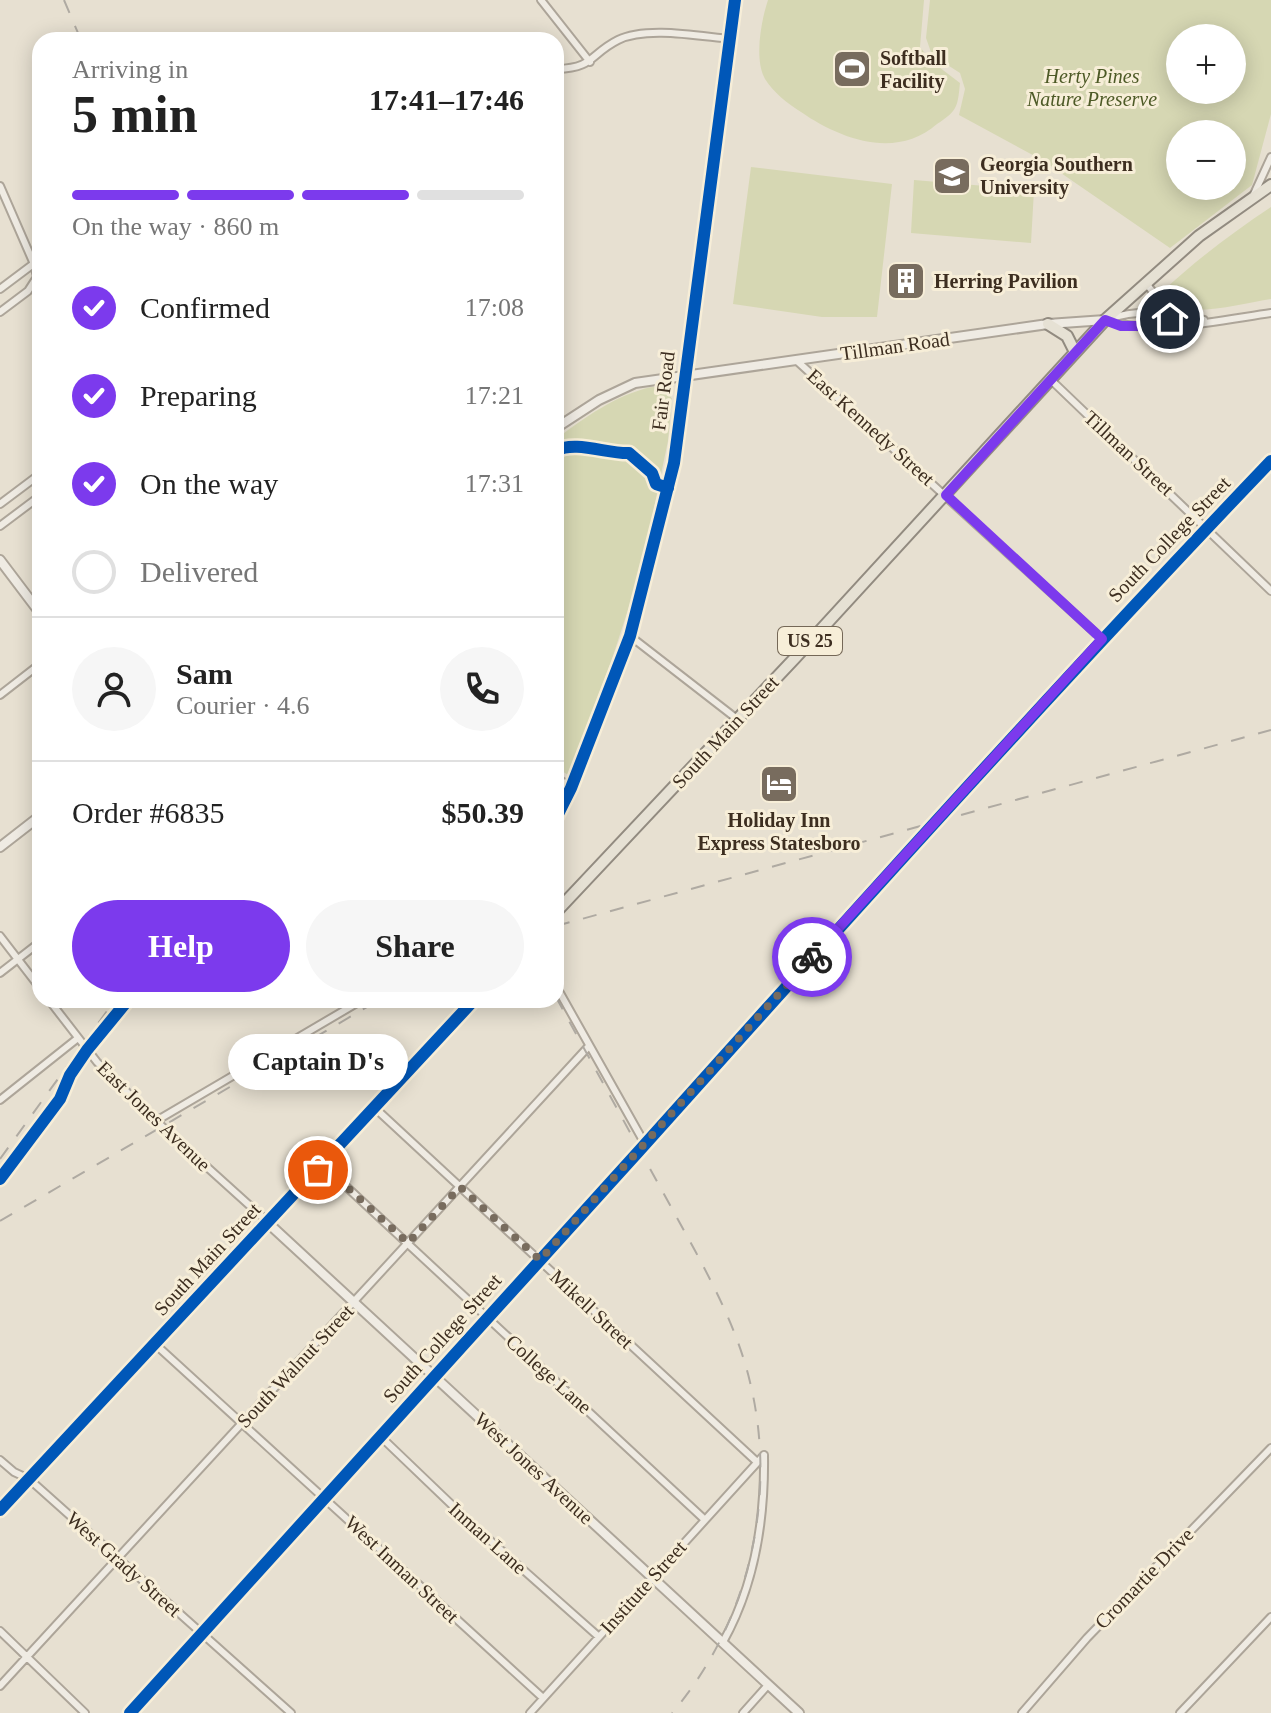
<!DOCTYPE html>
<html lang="en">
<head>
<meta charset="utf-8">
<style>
  :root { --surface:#fff; --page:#f6f6f6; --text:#222; --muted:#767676; --line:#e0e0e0; --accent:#7c3aed }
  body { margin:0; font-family:"Times New Roman",serif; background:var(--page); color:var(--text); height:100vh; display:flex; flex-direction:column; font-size:30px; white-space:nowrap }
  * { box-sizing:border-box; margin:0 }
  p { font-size:26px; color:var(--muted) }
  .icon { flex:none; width:44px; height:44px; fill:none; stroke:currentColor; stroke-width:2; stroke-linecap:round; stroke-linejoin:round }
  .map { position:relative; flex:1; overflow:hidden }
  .side { position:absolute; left:32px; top:32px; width:532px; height:976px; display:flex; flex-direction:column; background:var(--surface); border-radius:24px; box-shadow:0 4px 20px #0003 }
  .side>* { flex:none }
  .tools { position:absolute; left:1166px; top:24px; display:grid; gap:16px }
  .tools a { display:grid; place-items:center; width:80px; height:80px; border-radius:50%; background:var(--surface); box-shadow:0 4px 20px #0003; font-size:40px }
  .pin { position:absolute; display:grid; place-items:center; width:68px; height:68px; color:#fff; margin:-34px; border:4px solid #fff; border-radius:50%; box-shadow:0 2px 8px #0007 }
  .courier { position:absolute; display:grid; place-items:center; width:80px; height:80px; margin:-40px; border:6px solid #7c3aed; border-radius:50%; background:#fff; color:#222; box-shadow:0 2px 10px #0007 }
  .bubble { position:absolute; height:56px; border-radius:28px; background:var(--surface); box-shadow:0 4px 20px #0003; font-size:26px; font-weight:800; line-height:56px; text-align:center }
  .headline em { font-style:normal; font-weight:800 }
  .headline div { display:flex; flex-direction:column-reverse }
  .headline { display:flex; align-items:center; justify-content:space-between; height:136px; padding:0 40px }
  h1 { font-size:52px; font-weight:800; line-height:60px }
  .bar { display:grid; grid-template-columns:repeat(4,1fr); gap:12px 8px; align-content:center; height:96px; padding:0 40px }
  .bar i { height:10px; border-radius:6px; background:var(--line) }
  .bar .on { background:var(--accent) }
  .bar p { grid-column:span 4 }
  .line { display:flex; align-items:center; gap:20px; padding:0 40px; border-top:2px solid var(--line) }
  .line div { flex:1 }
  .round { display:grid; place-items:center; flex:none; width:84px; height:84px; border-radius:42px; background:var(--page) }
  ol { padding:0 40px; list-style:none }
  li { display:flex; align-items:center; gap:24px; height:88px }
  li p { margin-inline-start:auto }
  li .icon { padding:8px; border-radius:50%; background:var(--accent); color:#fff; stroke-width:4 }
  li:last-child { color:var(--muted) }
  li i { width:44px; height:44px; border:4px solid var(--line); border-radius:50% }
  .button { display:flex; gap:16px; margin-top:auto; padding:16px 40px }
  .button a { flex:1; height:92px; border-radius:48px; background:var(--accent); color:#fff; font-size:32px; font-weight:800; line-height:92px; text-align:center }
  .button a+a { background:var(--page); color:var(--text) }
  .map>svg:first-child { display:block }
  .green { fill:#d6d7b3; fill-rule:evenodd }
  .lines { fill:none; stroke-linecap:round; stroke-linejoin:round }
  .minor-casing { stroke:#ada599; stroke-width:10 }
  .tertiary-casing { stroke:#ada599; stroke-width:12 }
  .primary-casing { stroke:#928b80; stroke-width:14 }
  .minor { stroke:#efebe3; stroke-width:6 }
  .tertiary { stroke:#efebe3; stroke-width:8 }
  .primary { stroke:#e6e1d4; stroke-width:10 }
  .rail { stroke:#afaaa2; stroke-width:2; stroke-dasharray:14 14; stroke-linecap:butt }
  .cycleway-casing { stroke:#f7eed8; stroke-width:17 }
  .cycleway { stroke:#0057b8; stroke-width:12 }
  .done { stroke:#786c5e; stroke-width:8; stroke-dasharray:0 14.4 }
  .route { stroke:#7c3aed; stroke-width:10 }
  .labels { text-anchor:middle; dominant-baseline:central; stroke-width:6; stroke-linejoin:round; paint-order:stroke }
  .shield { fill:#f7eed8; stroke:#756857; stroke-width:2 }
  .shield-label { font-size:18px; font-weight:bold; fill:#3d2e20 }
  .poi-label { font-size:20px; font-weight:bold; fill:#3d2e20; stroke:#f7eed8; text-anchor:start }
  .park-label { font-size:20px; font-style:italic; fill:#4d5a26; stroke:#f7eed8 }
  .street-label { font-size:20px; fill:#3d2e20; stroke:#f7eed8 }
</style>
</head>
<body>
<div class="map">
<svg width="1271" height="1713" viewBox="0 0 1271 1713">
  <rect width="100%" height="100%" fill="#e7e0d1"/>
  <path class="green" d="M 768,0 L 924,0 L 920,47 L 931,61 L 960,83 C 959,90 959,101 955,108 C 952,114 943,120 937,124 C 896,160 840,139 801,112 C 788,104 773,92 765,79 C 754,59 761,21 768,0 Z
    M 930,0 L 1271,0 L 1271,114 L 1252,185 L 1170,248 L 1042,160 L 959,115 L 965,89 L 960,73 L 932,55 L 926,38 ZM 1180,38 L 1232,38 L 1232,90 L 1180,90 ZM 1180,134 L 1232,134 L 1232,186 L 1180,186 Z
    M 751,167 L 892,184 L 877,317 L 822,317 L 733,304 Z
    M 914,180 L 1034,190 L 1031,243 L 911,233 Z
    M 1271,207 L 1271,299 C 1246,303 1205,314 1181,308 C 1173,306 1166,299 1162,292 C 1196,260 1232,233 1271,207 Z
    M 651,387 L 661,387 L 668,392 L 672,399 L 668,441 L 641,570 L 611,662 L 568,775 L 556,767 L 556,439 C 586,417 614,396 651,387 Z"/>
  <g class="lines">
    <g class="minor-casing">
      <path id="minor" d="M 541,0 L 590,62
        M 557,69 C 594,68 590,54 618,40 C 646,26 698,36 730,39
        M 0,186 L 34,264 L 37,277 L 28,291 L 0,312
        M 1254,194 L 1271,157
        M 1146,283 L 1168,312 L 1168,326
        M 0,289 L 40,259
        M 1109,319 C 1140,308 1172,313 1204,320
        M 1105,320 C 1152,336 1222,320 1271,313
        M 796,360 L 1102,639
        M 1050,379 L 1271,591
        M 0,504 L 40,474
        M 0,526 L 40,496
        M 630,636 L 737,719
        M 0,695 L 40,664
        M 556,777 L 571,788
        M 0,936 L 40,988
        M 0,973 L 40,942
        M 556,986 L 645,1144
        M 49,1000 L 97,1062 L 156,1121 L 268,1222
        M 0,1100 L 78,1038
        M 375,1108 L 757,1462
        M 156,1121 L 362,1000
        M 323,1165 L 704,1519
        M 155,1344 L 543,1698
        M 380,1436 L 476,1528 L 599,1637
        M 0,1460 L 14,1472 L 29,1479 L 291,1713
        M 0,1631 L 85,1713
        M 723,1642 C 755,1585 765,1521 764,1455
        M 0,1686 L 589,1046
        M 130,1713 C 299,1525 470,1339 639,1151 C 847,919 1055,687 1271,461
        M 530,1713 L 764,1455
        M 743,1713 L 768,1685
        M 1022,1713 L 1087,1638 L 1271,1448
        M 1180,1713 L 1271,1617"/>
    </g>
    <g class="tertiary-casing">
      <path id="tertiary" d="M 556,428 L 599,400 L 635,383 L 1048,324 L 1105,320
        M 0,560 L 40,613
        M 0,847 L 40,816
        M 268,1223 L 799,1713"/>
    </g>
    <g class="primary-casing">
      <path id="primary" d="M 1048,324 L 1067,336 L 1075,352
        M 556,818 L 571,788 L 630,636 L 674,463 L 735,0
        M 556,912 L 795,658 L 1105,320 L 1199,236 L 1271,185
        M 0,1510 L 474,1000"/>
    </g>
    <use href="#minor" class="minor"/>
    <use href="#tertiary" class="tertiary"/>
    <use href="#primary" class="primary"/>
    <path class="rail" d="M 64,0 L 81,40
      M 556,926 L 1271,730
      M 556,997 C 594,1067 632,1136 670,1205 C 701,1262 735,1319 750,1382 C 778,1497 749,1623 672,1713
      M 0,1159 L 115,1000
      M 0,1221 L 379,1000"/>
    <g class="cycleway-casing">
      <path id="cycleway" d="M 556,451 C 574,440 608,454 629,453 L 652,473 L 656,484 L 668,488
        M 556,818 L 571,788 L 630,636 L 674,463 L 735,0
        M 0,1179 L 60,1099 L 70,1075 L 87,1050 L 128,1000
        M 0,1510 L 474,1000
        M 130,1713 C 299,1525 470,1339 639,1151 C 847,919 1055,687 1271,461"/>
    </g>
    <use href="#cycleway" class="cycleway"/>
  </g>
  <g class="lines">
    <path class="done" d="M 318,1170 L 323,1165 L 408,1243 L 460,1187 L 540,1260 L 812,957"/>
    <path class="route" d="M 812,957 L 1102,639 L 946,495 L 1105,320 L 1121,326 L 1168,326 L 1170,319"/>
  </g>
  <defs>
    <g id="stadium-square" transform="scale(2)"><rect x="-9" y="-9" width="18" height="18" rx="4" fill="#786c5e" stroke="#f7eed8"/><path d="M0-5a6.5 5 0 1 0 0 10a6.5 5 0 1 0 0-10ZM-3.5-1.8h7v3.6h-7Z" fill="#fff"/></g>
    <g id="university-square" transform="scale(2)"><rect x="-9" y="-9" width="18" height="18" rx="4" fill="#786c5e" stroke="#f7eed8"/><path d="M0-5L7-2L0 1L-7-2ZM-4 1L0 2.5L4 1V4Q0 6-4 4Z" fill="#fff"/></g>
    <g id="building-square" transform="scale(2)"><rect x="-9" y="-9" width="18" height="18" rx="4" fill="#786c5e" stroke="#f7eed8"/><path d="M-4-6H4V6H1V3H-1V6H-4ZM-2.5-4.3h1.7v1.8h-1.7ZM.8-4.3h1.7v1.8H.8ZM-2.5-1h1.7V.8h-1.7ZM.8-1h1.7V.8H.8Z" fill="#fff"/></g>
    <g id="hotel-square" transform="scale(2)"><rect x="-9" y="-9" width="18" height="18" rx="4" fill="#786c5e" stroke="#f7eed8"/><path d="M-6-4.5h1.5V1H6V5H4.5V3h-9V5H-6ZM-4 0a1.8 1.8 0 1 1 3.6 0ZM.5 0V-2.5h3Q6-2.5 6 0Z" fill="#fff"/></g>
  </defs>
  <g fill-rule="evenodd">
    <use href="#stadium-square" x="852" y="69"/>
    <use href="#university-square" x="952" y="176"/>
    <use href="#building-square" x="906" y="281"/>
    <use href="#hotel-square" x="779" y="784"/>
  </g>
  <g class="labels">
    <rect class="shield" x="778" y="627" width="64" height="28" rx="6"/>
    <g class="shield-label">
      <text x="810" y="641">US 25</text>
    </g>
    <g class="poi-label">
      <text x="880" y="58">Softball<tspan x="880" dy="23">Facility</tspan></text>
      <text x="980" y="164">Georgia Southern<tspan x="980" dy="23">University</tspan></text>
      <text x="934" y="281">Herring Pavilion</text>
      <text x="779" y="820" text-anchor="middle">Holiday Inn<tspan x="779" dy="23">Express Statesboro</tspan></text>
    </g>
    <g class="park-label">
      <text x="1092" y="76">Herty Pines<tspan x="1092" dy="23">Nature Preserve</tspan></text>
    </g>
    <g class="street-label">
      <text transform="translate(895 346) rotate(-8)">Tillman Road</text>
      <text transform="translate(663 391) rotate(-83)">Fair Road</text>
      <text transform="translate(871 427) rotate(42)">East Kennedy Street</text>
      <text transform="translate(1129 453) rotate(43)">Tillman Street</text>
      <text transform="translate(1169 539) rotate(-46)">South College Street</text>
      <text transform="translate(725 732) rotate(-47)">South Main Street</text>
      <text transform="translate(154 1116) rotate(44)">East Jones Avenue</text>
      <text transform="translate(207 1259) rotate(-47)">South Main Street</text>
      <text transform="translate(592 1309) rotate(43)">Mikell Street</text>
      <text transform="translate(442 1338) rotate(-48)">South College Street</text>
      <text transform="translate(295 1366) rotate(-47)">South Walnut Street</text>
      <text transform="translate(549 1374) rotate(42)">College Lane</text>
      <text transform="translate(534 1468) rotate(43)">West Jones Avenue</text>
      <text transform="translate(488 1538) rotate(42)">Inman Lane</text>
      <text transform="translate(124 1564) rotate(42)">West Grady Street</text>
      <text transform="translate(402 1569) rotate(43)">West Inman Street</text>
      <text transform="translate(1144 1578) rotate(-46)">Cromartie Drive</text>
      <text transform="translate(643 1587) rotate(-48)">Institute Street</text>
    </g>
  </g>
</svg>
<div class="tools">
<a>+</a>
<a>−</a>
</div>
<div class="pin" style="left:318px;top:1170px;background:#ea580c"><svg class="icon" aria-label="bag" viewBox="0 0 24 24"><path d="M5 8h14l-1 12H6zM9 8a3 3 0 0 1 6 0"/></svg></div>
<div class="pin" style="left:1170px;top:319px;background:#1f2937"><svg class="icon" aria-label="home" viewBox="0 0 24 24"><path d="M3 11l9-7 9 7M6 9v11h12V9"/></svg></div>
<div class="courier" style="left:812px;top:957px"><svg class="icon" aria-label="bike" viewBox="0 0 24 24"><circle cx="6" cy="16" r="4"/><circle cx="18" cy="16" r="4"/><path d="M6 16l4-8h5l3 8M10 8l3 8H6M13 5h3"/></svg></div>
<div class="bubble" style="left:228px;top:1034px;width:180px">Captain D's</div>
<section class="side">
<div class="headline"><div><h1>5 min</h1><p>Arriving in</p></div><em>17:41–17:46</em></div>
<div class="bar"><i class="on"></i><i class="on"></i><i class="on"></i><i></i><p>On the way · 860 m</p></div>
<ol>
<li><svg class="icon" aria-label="check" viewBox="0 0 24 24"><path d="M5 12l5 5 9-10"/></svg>Confirmed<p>17:08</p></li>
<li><svg class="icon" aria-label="check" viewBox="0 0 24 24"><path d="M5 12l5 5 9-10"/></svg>Preparing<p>17:21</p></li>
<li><svg class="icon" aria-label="check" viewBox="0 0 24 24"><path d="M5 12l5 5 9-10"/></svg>On the way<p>17:31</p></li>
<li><i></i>Delivered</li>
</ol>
<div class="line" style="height:144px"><a class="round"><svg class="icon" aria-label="person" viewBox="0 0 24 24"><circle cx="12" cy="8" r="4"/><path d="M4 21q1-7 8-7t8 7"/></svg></a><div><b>Sam</b><p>Courier · 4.6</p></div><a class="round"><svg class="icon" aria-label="phone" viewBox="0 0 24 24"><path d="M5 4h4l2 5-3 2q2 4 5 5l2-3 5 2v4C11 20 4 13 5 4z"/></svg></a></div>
<div class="line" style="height:104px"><div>Order #6835</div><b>$50.39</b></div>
<div class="button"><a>Help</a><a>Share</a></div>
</section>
</div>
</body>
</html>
